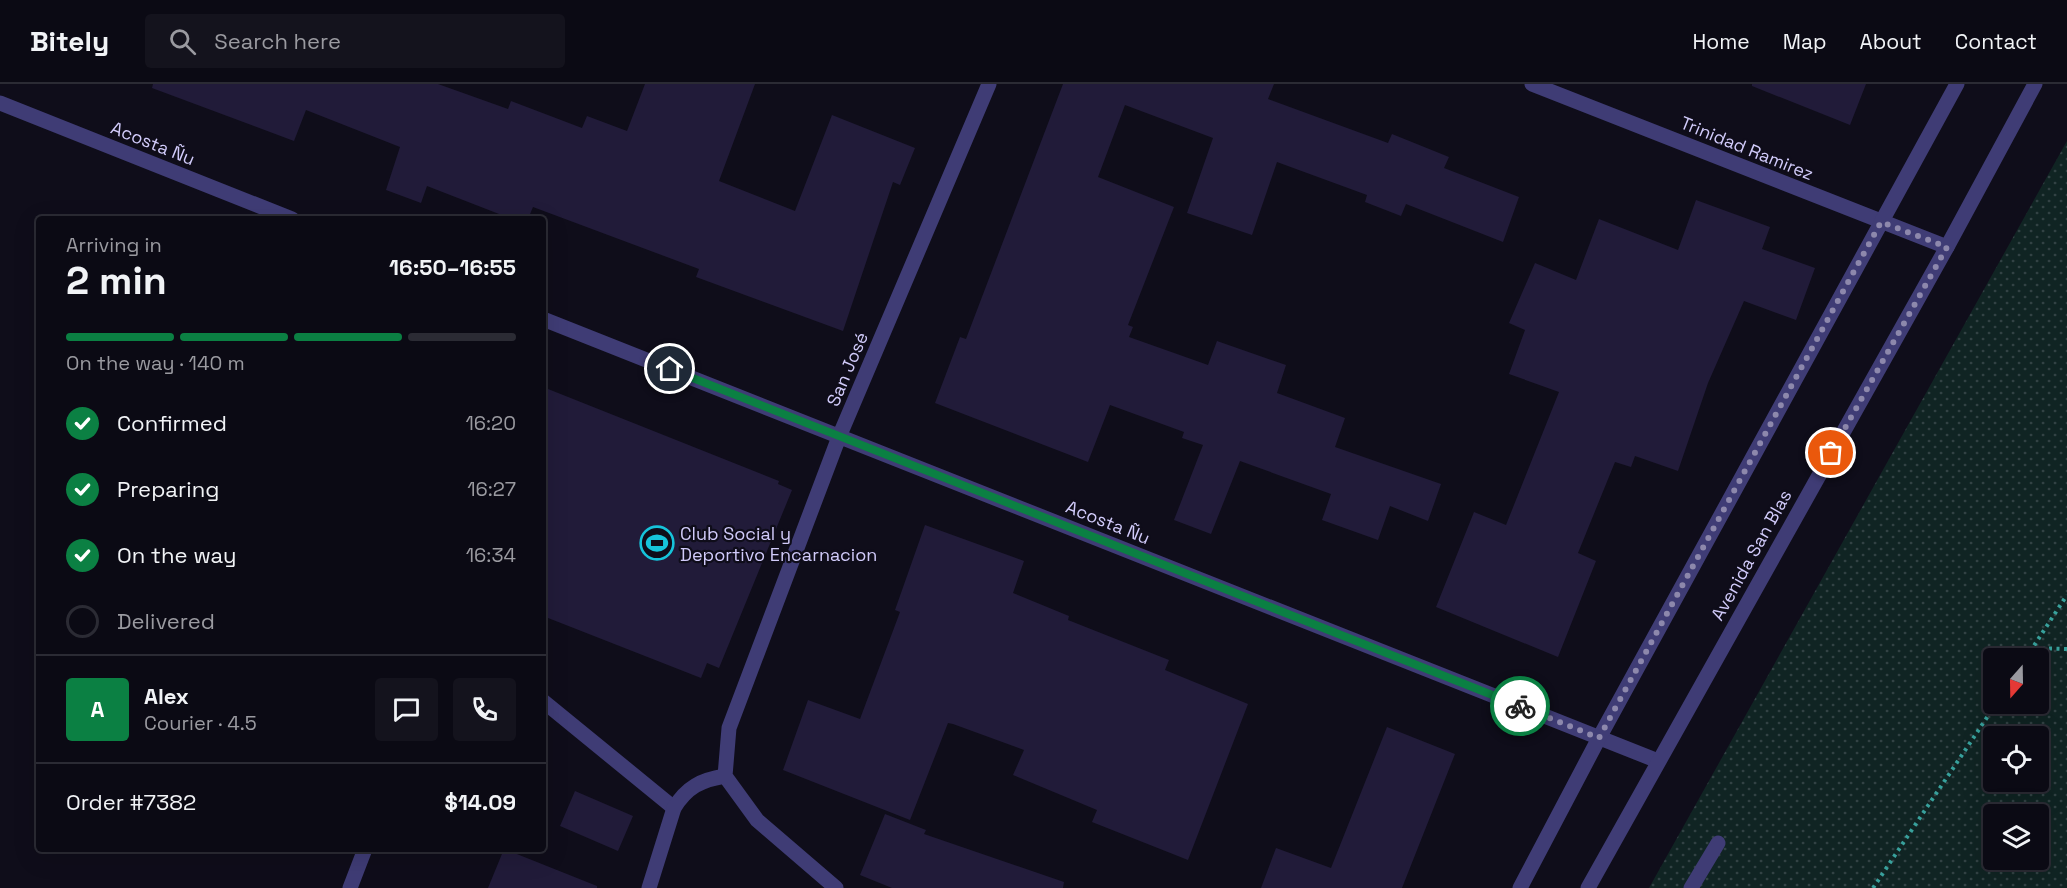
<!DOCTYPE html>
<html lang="en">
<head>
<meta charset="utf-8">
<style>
  :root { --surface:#0b0a14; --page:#14131d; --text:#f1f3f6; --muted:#9a9aa0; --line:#2b2b34; --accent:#0b8043 }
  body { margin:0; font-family:"Space Grotesk",sans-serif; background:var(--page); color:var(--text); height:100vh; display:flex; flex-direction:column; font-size:22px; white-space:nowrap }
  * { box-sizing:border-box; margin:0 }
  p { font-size:20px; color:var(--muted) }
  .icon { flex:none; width:33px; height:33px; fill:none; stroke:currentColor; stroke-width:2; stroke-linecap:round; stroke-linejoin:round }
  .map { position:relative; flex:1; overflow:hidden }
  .details { position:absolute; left:36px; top:132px; width:510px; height:636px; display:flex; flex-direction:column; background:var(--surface); border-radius:6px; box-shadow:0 6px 24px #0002,0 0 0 2px var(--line) }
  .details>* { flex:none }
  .needle { width:39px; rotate:200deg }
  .buttons { position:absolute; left:1983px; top:564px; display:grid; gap:12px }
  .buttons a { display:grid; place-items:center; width:66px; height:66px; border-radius:6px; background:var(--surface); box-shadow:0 6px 24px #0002,0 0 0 2px var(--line); font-size:30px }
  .pin { position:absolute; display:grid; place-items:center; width:51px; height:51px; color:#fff; margin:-26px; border:3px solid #fff; border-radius:50%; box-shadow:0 2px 6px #0007 }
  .courier { position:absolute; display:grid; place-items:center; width:60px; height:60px; margin:-30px; border:4px solid #0b8043; border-radius:50%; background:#fff; color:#222; box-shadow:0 2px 8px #0007 }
  .headline em { font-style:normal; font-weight:700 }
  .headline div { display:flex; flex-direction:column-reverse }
  .headline { display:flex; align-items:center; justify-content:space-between; height:102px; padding:0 30px }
  h1 { font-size:39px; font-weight:700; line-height:45px }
  .bar { display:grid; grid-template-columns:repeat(4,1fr); gap:9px 6px; align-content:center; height:72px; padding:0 30px }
  .bar i { height:8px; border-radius:4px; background:var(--line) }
  .bar .selected { background:var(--accent) }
  .bar p { grid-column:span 4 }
  .line { display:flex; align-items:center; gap:15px; padding:0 30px; border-top:2px solid var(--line) }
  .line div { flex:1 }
  .round { display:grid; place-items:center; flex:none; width:63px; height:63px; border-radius:6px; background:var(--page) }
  ol { padding:0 30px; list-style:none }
  li { display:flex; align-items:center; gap:18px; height:66px }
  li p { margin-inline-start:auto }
  li .icon { padding:6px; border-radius:50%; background:var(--accent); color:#fff; stroke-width:4 }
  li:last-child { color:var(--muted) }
  li i { width:33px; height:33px; border:3px solid var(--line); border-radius:50% }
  header { display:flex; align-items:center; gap:36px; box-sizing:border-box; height:84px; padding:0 30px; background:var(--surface); border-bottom:2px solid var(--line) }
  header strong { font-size:28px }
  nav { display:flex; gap:33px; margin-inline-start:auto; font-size:21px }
  .search { width:420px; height:54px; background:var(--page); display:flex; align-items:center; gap:15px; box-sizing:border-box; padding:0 21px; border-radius:6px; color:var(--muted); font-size:22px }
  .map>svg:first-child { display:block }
  .park { fill:url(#park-dots); fill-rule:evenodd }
  .building { fill:#211b39 }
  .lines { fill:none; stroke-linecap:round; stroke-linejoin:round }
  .path { stroke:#38a19c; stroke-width:4; stroke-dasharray:3 4.5; stroke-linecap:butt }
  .service { stroke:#3f3c75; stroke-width:15 }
  .minor { stroke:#3f3c75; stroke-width:15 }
  .tertiary { stroke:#3f3c75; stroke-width:15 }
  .done { stroke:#8d88ac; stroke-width:6; stroke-dasharray:0 10.8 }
  .route { stroke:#0b8043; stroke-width:8 }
  .labels { text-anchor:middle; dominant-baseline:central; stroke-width:4.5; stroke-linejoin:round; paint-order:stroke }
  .street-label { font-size:18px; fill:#d1cbfa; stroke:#0f0d1a }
  .poi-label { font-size:18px; fill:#d1cbfa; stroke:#0f0d1a; text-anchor:start }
</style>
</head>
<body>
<header>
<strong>Bitely</strong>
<div class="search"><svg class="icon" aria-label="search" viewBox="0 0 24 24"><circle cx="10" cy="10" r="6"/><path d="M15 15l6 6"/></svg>Search here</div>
<nav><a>Home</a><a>Map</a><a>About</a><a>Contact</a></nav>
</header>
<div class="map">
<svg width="2067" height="804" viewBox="0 0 2067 804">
  <defs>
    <pattern id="park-dots" width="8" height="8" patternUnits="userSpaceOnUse" patternTransform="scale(1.5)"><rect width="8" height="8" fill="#102423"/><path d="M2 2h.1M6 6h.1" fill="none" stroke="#324244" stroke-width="1.8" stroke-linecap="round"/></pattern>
  </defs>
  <rect width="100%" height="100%" fill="#0f0d1a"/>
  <path class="park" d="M 2067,57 L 2067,804 L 1649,804 ZM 1994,574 L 2038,574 L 2038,620 L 1994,620 ZM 1994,652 L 2038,652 L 2038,698 L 1994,698 ZM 1994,730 L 2038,730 L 2038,776 L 1994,776 Z"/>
  <path class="building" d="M 153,0 L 438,0 L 508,25 L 511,17 L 582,44 L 587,32 L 627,47 L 645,0 L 755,0 L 719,97 L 795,127 L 832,31 L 915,64 L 900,101 L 893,98 L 843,247 L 696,193 L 699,185 L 533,123 L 528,135 L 512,135 L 427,102 L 421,119 L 386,106 L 400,63 L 306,26 L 294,57 L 152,4 Z
    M 1063,0 L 1274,0 L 1268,15 L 1388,59 L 1392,50 L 1449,73 L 1444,84 L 1519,113 L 1503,158 L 1406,120 L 1401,132 L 1365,118 L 1367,111 L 1277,78 L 1252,151 L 1187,129 L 1213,54 L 1125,21 L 1098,93 L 1174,123 L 1128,241 L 1133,243 L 1129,253 L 1208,281 L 1217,257 L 1286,281 L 1277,309 L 1345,334 L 1335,363 L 1441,400 L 1428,437 L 1390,422 L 1378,456 L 1322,436 L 1331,410 L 1240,377 L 1211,450 L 1174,436 L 1203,361 L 1182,354 L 1184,348 L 1110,321 L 1088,378 L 935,319 L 960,253 L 966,255 Z
    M 1752,0 L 1866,0 L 1850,41 L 1752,2 Z
    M 1696,116 L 1770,143 L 1762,165 L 1815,184 L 1796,236 L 1744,217 L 1708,299 L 1678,387 L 1635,372 L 1631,383 L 1615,378 L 1578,469 L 1596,477 L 1558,573 L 1436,523 L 1474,428 L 1506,441 L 1559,308 L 1509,290 L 1525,246 L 1509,239 L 1535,179 L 1576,196 L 1599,135 L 1678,166 Z
    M 543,303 L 779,397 L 778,400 L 792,406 L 719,584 L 707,579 L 701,594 L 543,532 Z
    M 925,441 L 1024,477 L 1013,509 L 1069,532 L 1068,536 L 1169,576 L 1165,586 L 1248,620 L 1188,776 L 1092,738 L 1097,726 L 1013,691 L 1024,666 L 953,640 L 948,639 L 910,736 L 783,686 L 808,616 L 860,635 L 900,528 L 895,526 Z
    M 1387,643 L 1455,670 L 1402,804 L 1261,804 L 1276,764 L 1331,784 Z
    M 575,707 L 633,732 L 618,767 L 560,742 Z
    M 885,730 L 926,746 L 924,750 L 1064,798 L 1063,804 L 892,804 L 860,791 Z
    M 504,765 L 597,802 L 597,804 L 488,804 Z"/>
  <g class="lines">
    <path class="path" d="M 2034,564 L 2067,565
      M 2026,574 L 2067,511
      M 1873,804 L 1996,620"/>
    <path class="service" d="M 543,617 L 674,724
      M 350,804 L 365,765
      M 1691,804 L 1718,759"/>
    <path class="minor" d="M 1532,0 L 1947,163
      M 0,19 L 292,135
      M 543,235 L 1658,677
      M 725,692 L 729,644 L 839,353 L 989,0
      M 725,692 L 757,736 L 836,804
      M 649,804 L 674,724 C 687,703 701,696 725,692"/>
    <path class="tertiary" d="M 1520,804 L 1599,654 L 1957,0
      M 1588,804 L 1947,163 L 2035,0"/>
  </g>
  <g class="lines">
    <path class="done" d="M 1520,622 L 1599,654 L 1881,138 L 1947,163 L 1831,369"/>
    <path class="route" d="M 670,285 L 1520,622"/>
  </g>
  <defs>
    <g id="stadium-ring" transform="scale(1.725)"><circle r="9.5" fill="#0f0d1a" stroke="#16c4db" stroke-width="1.5"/><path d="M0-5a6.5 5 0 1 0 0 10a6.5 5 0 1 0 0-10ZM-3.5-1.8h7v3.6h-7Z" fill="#16c4db"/></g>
  </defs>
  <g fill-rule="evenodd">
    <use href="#stadium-ring" x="657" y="459"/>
  </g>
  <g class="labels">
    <g class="street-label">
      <text transform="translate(153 59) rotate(22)">Acosta Ñu</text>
      <text transform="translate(1747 64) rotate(22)">Trinidad Ramirez</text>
      <text transform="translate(847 285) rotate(-67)">San José</text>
      <text transform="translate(1108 438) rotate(22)">Acosta Ñu</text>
      <text transform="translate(1751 471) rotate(-61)">Avenida San Blas</text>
    </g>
    <g class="poi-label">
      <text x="680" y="449">Club Social y<tspan x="680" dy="21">Deportivo Encarnacion</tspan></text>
    </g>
  </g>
</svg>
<div class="buttons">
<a><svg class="needle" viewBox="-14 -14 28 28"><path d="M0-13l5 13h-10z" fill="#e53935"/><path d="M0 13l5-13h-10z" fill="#9a9aa0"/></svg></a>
<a><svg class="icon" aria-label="locate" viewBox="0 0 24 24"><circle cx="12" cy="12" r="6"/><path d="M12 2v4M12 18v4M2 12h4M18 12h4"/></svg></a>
<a><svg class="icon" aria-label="layers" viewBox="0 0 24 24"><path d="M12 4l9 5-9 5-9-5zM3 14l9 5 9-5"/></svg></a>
</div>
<div class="pin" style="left:1831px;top:369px;background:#ea580c"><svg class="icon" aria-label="bag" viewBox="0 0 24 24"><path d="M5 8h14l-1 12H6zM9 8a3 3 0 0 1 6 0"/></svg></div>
<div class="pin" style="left:670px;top:285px;background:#1f2937"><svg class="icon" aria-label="home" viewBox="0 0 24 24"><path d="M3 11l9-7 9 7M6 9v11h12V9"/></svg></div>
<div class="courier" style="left:1520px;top:622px"><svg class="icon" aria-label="bike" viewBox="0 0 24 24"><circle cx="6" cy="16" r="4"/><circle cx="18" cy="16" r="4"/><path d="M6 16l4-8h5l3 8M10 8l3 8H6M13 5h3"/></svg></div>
<section class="details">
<div class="headline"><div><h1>2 min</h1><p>Arriving in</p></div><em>16:50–16:55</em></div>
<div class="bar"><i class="selected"></i><i class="selected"></i><i class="selected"></i><i></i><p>On the way · 140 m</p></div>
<ol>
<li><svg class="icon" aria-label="check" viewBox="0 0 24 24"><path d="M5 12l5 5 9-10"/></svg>Confirmed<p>16:20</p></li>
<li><svg class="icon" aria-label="check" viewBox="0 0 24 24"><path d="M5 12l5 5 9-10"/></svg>Preparing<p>16:27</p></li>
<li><svg class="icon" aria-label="check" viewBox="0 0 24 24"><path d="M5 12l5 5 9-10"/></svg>On the way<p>16:34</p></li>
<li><i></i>Delivered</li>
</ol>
<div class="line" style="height:108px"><b class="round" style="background:var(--accent);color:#fff">A</b><div><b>Alex</b><p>Courier · 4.5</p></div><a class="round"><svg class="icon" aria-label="chat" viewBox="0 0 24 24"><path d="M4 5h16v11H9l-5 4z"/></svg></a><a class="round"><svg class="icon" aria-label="phone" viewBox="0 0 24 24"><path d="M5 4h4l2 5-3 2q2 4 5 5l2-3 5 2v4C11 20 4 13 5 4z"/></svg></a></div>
<div class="line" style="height:78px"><div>Order #7382</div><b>$14.09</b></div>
</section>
</div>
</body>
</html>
